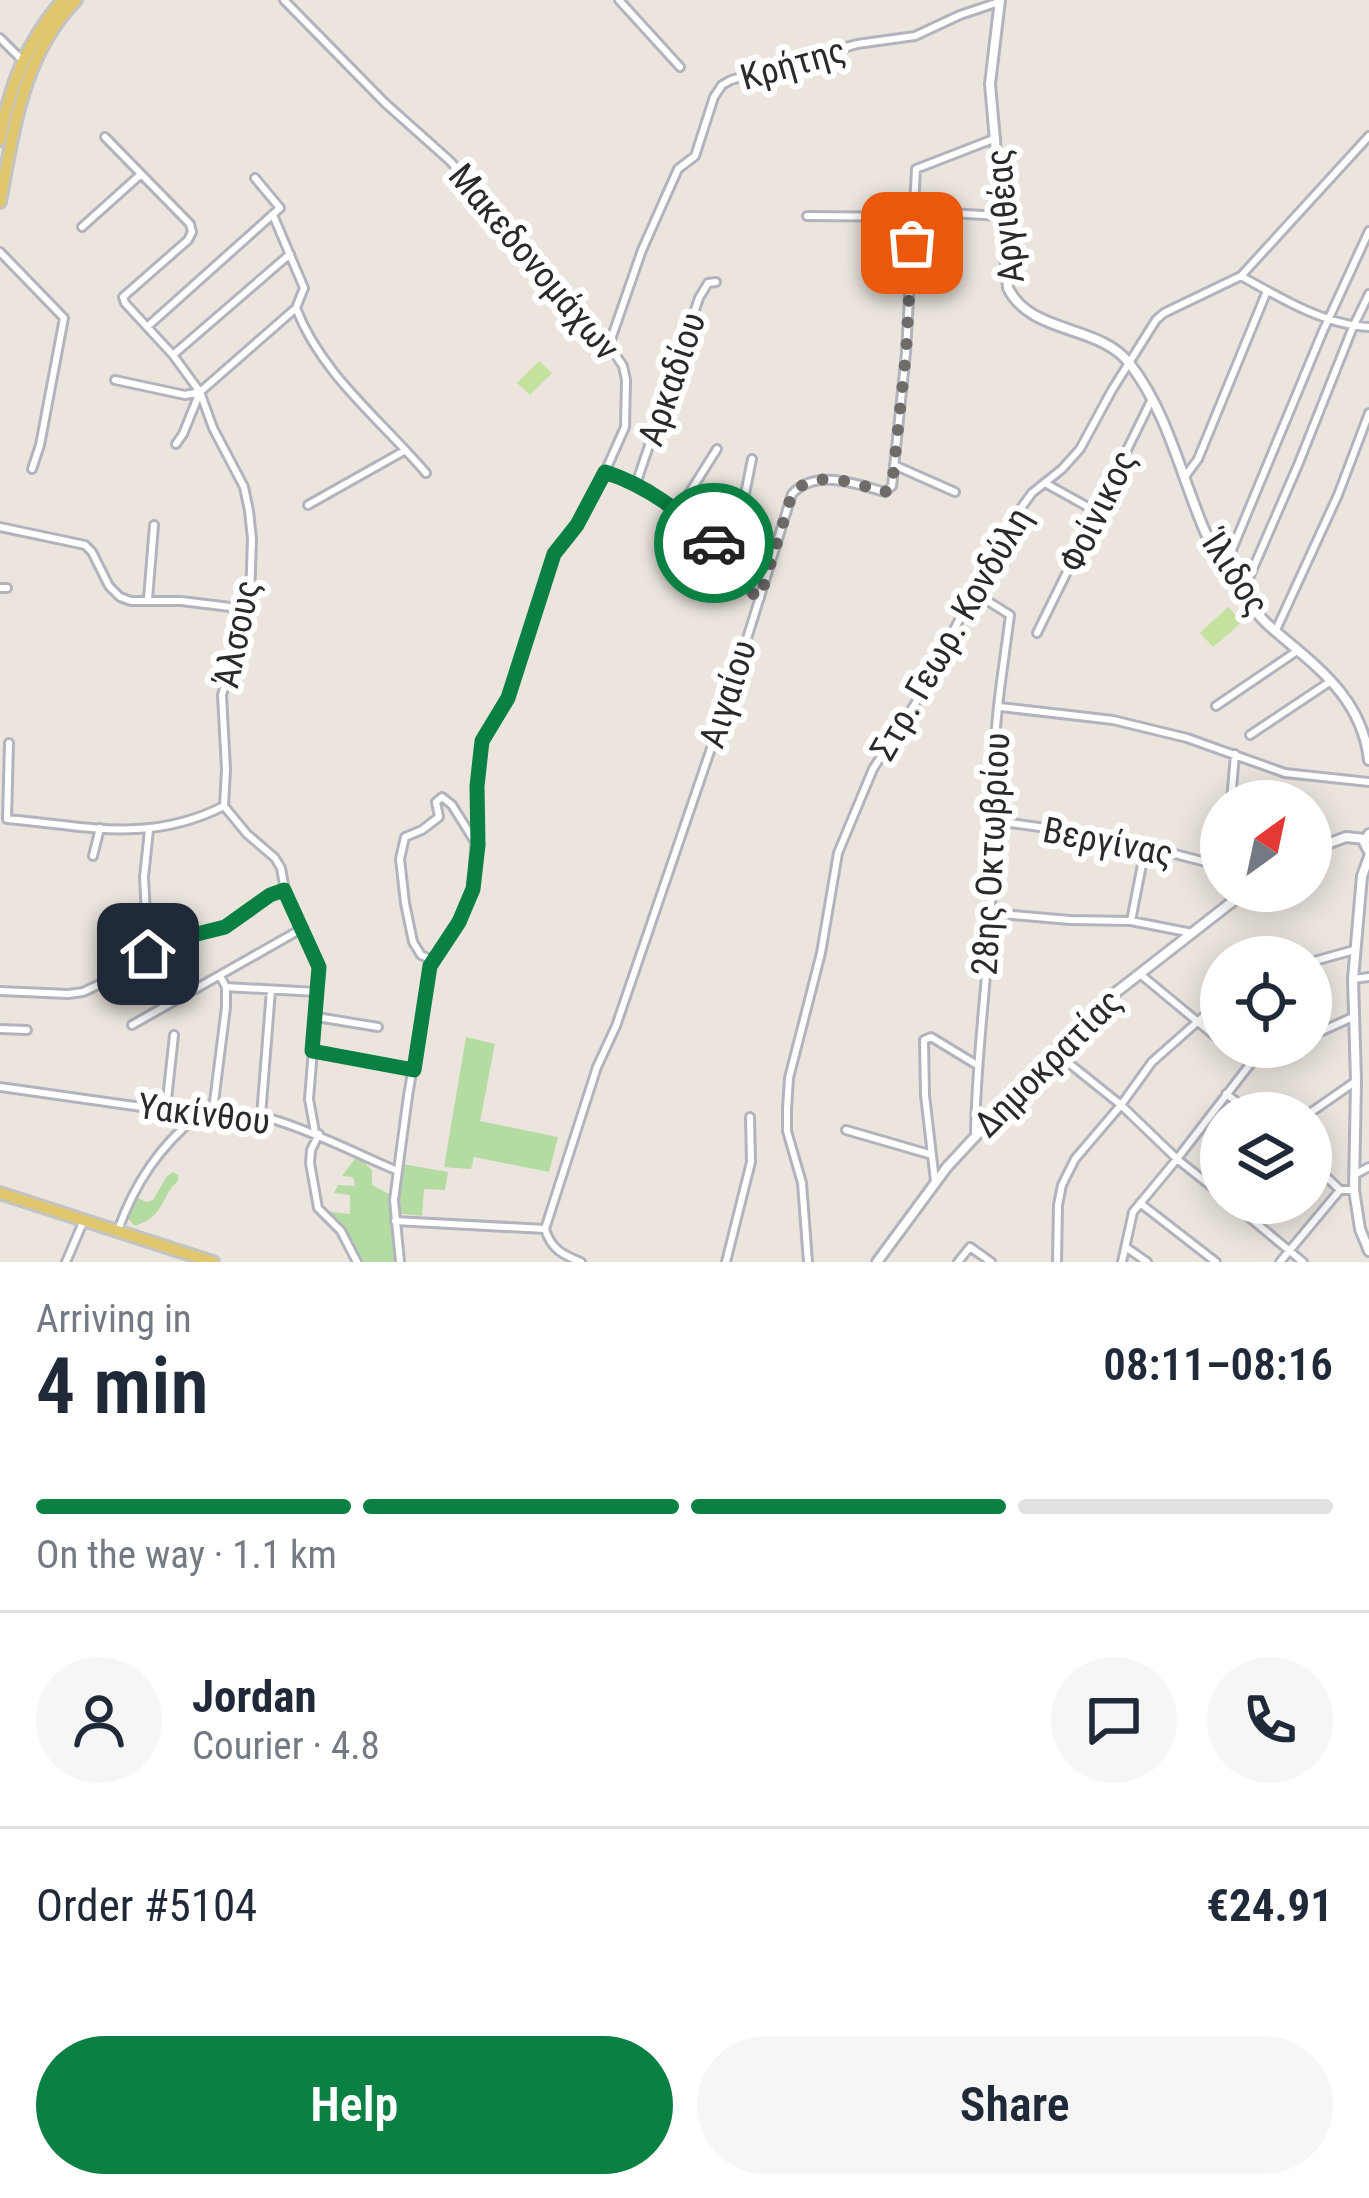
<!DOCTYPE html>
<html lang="en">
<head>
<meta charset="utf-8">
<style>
  :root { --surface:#fff; --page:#f6f6f7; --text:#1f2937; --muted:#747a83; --line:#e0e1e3; --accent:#0b8043 }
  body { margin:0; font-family:"Roboto Condensed",sans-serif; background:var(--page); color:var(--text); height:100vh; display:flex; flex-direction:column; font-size:45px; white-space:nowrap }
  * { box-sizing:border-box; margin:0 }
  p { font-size:39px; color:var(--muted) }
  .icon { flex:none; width:66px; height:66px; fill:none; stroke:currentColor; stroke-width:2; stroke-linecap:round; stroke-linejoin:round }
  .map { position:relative; height:1262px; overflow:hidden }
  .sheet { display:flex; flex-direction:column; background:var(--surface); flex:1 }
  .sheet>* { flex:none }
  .needle { width:78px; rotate:33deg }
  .buttons { position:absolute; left:1200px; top:780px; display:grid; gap:24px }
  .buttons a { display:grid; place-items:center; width:132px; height:132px; border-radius:50%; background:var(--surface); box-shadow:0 6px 30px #0003; font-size:60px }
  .pin { position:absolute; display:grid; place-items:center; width:102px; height:102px; color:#fff; margin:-51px; border-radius:24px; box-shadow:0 6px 18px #0006 }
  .courier { position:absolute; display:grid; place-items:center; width:120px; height:120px; margin:-60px; border:9px solid #0b8043; border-radius:50%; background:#fff; color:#222; box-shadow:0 3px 15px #0007 }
  .head em { font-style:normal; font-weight:600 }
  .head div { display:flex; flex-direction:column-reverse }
  .head { display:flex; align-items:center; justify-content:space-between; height:204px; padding:0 36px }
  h1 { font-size:78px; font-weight:600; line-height:90px }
  .bar { display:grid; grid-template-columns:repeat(4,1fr); gap:18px 12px; align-content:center; height:144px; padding:0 36px }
  .bar i { height:15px; border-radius:9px; background:var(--line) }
  .bar .active { background:var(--accent) }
  .bar p { grid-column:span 4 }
  .line { display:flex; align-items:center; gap:30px; padding:0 36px; border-top:3px solid var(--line) }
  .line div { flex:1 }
  .round { display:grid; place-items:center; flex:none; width:126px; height:126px; border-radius:63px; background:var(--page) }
  .cta { display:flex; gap:24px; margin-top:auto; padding:24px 36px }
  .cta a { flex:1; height:138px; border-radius:72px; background:var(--accent); color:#fff; font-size:48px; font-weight:600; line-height:138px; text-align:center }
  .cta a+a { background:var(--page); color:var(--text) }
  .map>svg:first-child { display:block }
  .green { fill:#b4dba1 }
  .pitch { fill:#c4e19e }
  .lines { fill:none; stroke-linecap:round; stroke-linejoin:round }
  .minor-casing { stroke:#b1b4bc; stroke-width:12 }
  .tertiary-casing { stroke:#b1b4bc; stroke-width:14 }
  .primary-casing { stroke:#c3c3c3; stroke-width:16 }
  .minor { stroke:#fff; stroke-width:6 }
  .tertiary { stroke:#fff; stroke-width:8 }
  .primary { stroke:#e0c66d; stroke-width:10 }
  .done { stroke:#6e6b69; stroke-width:12; stroke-dasharray:0 21.6 }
  .route { stroke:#0b8043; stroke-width:15 }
  .labels { text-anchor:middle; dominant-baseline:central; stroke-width:12; stroke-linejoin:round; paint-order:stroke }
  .street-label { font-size:36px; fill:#2a2a2a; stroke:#fff }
</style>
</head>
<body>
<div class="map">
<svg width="1369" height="1262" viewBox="0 0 1369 1262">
  <rect width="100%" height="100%" fill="#ebe5de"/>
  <path class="green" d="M 466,1037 L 495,1044 L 480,1121 L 558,1137 L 549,1172 L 474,1157 L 471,1169 L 444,1167 Z
    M 357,1156 L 372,1170 L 372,1185 L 389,1194 L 396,1262 L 356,1262 L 351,1242 L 323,1211 L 350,1214 L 350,1195 L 334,1193 L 338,1185 L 355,1186 L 353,1177 L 342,1176 Z
    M 402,1164 L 448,1172 L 445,1190 L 424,1189 L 422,1216 L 396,1213 Z
    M 173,1172 L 178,1175 L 178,1181 C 160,1196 166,1217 134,1226 L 126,1215 L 135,1197 L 146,1202 L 153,1200 L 167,1176 Z"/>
  <path class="pitch" d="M 539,361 L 552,373 L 530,395 L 517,383 Z
    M 1228,607 L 1242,622 L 1213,647 L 1200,633 Z"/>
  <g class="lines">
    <g class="minor-casing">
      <path id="minor" d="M 284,0 L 385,103 L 450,161 L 511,231 L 547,282 L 590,322 L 609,345 L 623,366 L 626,380 L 625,427 L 605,472 L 577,525 L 554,555 L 508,698 L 480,748 L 473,889 L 459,922 L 430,966 L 408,1096 L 394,1200 L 400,1262
        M 619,0 L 680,67
        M 0,38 L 22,60
        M 105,137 L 190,224 L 192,232 L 188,240 L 123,297 L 125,303 L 173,355 L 200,392 L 213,428 L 244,487 L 249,511 L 252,539 L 250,598 L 222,695 L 226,769 L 224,806 L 247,834 L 275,858 L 281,868 L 286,896 L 315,955 L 319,976 L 309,1099 L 315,1132
        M 914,211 L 1001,216
        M 273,215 L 304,288 L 296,308 C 321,374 381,420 426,473
        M 807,216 L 914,217
        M 82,227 L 140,175
        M 0,252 L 64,318 L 40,445 L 32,469
        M 1241,276 C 1280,298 1325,325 1369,327
        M 147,327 L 280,208 L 255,178
        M 609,345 L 642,250 L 678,169 L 695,156 L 714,97 L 722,85 L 731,80 L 857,44 L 915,36 L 960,15 L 999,2
        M 173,355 L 290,254
        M 115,380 L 185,395 L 200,392
        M 176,444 L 183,434 L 200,392 L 296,308
        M 894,465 L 955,492
        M 605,472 C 648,486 687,513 717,546 C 733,564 739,586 760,598
        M 1184,478 L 1198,459 L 1267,291
        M 1045,483 L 1097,512
        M 636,484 L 699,298 L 708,283 L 716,282
        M 308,505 L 404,451
        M 678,511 L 717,449
        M 0,527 L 85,545 L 92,552 L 109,586 L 120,597 L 131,601 L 181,601 L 247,609
        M 721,550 L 740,519 L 752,459
        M 1224,569 L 1323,331 L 1369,231
        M 0,588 L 7,588
        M 975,593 L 1010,615 C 1004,663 995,714 994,763 C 992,815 994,868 990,921 C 986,992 976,1063 975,1134
        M 1242,594 L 1298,465 L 1353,327 L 1369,294
        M 148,599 L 154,525
        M 1276,630 L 1338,495 L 1369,413
        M 1037,633 L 1152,399
        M 1216,706 L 1297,651
        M 1000,707 L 1113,720 L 1187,738 L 1285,773 L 1369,782
        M 1250,735 L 1331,681
        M 9,743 L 7,819 C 86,826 149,844 224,806
        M 1231,801 L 1235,754
        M 996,821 L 1110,837 L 1221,866
        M 93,856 L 100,828
        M 991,913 L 1070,920 L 1131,921 L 1192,933
        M 1131,921 L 1145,849
        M 148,954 L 144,877 L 149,830
        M 432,960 L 421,955 L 413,942 L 405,903 L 400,859 L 405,837 L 422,830 L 439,817 L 436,802 L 442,797 L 452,805 L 477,845
        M 1311,962 L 1354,950
        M 1140,974 L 1221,1041
        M 220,976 L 226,987 L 317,992
        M 1353,979 L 1369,977
        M 0,991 L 68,994 L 83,992 L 113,978 L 177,939 L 225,927 L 270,895 L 284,890
        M 317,1017 L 378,1027
        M 132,1025 L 303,928
        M 0,1029 L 27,1030
        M 1311,1036 L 1355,1016
        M 1229,1047 L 1251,1063
        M 312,1051 L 414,1070
        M 1055,1052 L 1121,1105 L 1177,1159 L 1221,1194
        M 0,1087 L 198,1115 C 253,1096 347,1151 398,1171
        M 1226,1094 L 1252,1113
        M 166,1109 L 174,1035
        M 213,1110 L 226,1007 L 226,987
        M 1310,1113 L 1356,1081
        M 261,1116 L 271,990
        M 846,1130 L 929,1154
        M 319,1134 L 311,1150 L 310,1163 L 318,1208 L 341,1231 L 357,1262
        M 1311,1162 L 1340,1190 L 1354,1190
        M 1354,1175 L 1369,1167
        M 935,1181 L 925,1095 L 924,1040 L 931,1037 L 977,1065
        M 1140,1203 L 1216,1262
        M 1232,1203 L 1303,1262
        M 395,1221 L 545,1229
        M 545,1229 L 597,1067 L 616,1026 L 731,690 L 792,494 C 816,468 855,484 885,492 L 892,486 L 906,353 L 916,169 L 996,138
        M 545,1229 C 551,1249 563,1255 581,1262
        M 118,1230 C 135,1183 159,1147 198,1115
        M 1127,1248 L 1147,1262
        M 66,1262 L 84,1220
        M 726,1262 L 751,1162 L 750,1117
        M 808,1262 L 802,1183 L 787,1131 L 787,1109 L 789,1078 L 821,953 L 838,853 L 873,769 L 915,704 L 1010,523 L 1032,493 L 1062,469 L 1080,449 L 1112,390 L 1156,320 L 1164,313 L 1241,276 L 1369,136
        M 958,1262 L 970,1247 L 991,1262
        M 1057,1262 L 1058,1205 L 1062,1185 L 1075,1159 L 1121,1105 L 1152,1062 L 1221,1001
        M 1122,1262 L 1133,1212 L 1177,1159 L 1251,1063 L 1285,1047
        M 1280,1262 L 1340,1190"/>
    </g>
    <g class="tertiary-casing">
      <path id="tertiary" d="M 1000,0 L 990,84 L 1008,288 C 1031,335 1100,324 1130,364 C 1180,429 1186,515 1232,581 C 1244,598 1258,617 1274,630 C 1317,667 1362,698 1369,760
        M 1369,834 L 1364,842 L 1369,852
        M 1311,850 L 1346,837 L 1365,839
        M 1369,857 L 1362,876 L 1353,979 L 1356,1081 L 1354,1190 L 1360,1229 L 1369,1251
        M 877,1262 L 947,1167 L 1092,1011 L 1246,891"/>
    </g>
    <g class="primary-casing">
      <path id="primary" d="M 0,140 C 9,86 27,41 63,0
        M 0,202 C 14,129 22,56 76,0
        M 0,1193 L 213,1262"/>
    </g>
    <use href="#minor" class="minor"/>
    <use href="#tertiary" class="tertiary"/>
    <use href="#primary" class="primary"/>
  </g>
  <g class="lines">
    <path class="done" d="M 714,543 L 750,592 L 760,598 L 792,494 C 816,467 856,484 885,492 L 892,486 L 906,353 L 912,243"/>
    <path class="route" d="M 148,954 L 177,939 L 225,927 L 270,895 L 284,890 L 319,967 L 312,1051 L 414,1070 L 430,966 L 459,922 L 473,889 L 478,845 L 477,786 L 482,741 L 508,698 L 554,554 L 577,525 L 605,472 C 648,486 681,512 714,543"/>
  </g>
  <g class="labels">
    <g class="street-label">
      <text transform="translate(793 64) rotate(-16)">Κρήτης</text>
      <text transform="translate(1005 216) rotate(-96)">Αργιθέας</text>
      <text transform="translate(534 262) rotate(50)">Μακεδονομάχων</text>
      <text transform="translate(672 379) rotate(-71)">Αρκαδίου</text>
      <text transform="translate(1098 511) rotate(-64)">Φοίνικος</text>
      <text transform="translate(1235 573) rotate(57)">Ίλιδος</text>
      <text transform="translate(237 634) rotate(-78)">Άλσους</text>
      <text transform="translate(951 634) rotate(-60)">Στρ. Γεωρ. Κονδύλη</text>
      <text transform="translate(728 694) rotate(-72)">Αιγαίου</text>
      <text transform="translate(1108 842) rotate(11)">Βεργίνας</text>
      <text transform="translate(991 854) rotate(-87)">28ης Οκτωβρίου</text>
      <text transform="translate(1048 1063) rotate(-45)">Δημοκρατίας</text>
      <text transform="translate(204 1114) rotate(7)">Υακίνθου</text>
    </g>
  </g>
</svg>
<div class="buttons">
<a><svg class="needle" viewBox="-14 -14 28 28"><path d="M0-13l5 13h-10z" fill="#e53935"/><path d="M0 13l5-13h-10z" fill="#747a83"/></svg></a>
<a><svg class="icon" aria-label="locate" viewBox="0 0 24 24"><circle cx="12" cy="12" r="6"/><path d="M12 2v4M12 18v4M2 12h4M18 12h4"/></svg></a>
<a><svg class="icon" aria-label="layers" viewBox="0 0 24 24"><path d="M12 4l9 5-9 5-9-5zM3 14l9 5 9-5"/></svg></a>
</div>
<div class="pin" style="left:912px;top:243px;background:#ea580c"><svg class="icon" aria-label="bag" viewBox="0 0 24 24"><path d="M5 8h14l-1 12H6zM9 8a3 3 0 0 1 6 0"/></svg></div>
<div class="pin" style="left:148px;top:954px;background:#1f2937"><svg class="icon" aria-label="home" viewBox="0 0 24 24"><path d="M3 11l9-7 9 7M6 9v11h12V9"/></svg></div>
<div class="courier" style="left:714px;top:543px"><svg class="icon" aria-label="car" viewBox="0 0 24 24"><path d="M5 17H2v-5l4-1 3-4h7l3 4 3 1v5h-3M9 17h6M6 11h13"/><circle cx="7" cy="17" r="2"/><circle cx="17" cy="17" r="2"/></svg></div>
</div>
<section class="sheet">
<div class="head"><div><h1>4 min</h1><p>Arriving in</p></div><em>08:11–08:16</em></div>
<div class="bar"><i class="active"></i><i class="active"></i><i class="active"></i><i></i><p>On the way · 1.1 km</p></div>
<div class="line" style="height:216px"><a class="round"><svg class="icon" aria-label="person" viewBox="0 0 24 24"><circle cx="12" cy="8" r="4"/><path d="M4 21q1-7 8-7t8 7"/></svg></a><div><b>Jordan</b><p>Courier · 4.8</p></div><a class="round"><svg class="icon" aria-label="chat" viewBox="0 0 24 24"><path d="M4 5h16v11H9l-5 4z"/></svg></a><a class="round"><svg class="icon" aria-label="phone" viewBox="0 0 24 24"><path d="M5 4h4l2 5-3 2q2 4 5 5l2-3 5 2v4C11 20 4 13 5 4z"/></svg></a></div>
<div class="line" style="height:156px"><div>Order #5104</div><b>€24.91</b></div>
<div class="cta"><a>Help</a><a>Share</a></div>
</section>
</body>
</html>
